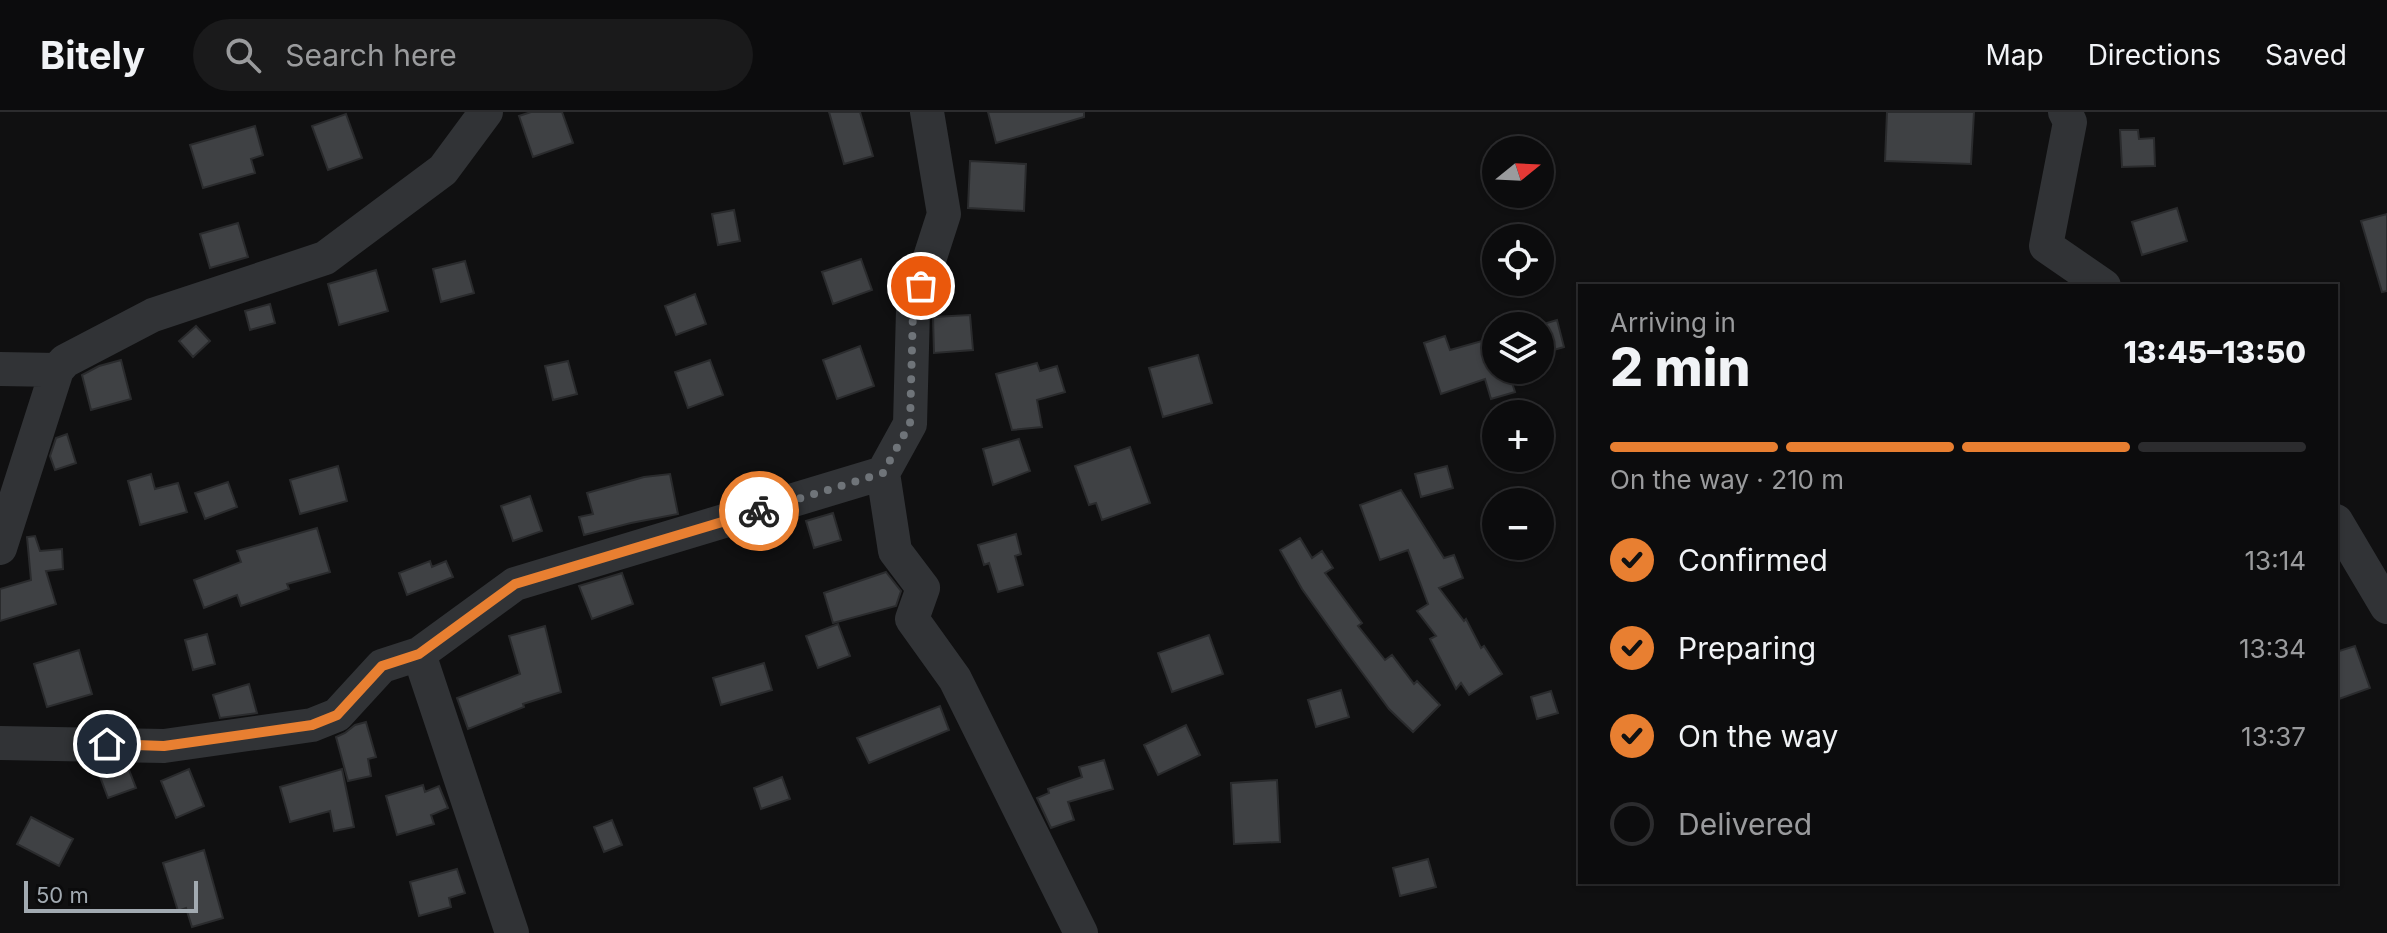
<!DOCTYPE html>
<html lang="en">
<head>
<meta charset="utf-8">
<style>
  :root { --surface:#0c0c0d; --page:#1a1a1b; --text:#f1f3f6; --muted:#9a9b9d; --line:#2c2c2e; --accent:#e87f31 }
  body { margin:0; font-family:Inter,sans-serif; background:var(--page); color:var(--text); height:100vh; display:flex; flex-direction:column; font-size:30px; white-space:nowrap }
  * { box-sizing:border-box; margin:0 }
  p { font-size:26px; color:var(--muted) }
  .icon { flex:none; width:44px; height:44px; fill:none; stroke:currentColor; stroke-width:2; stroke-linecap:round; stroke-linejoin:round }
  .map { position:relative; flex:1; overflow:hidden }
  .side { position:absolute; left:1578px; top:172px; width:760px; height:600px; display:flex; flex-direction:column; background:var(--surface); border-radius:0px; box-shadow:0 2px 6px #0004,0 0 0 2px var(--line) }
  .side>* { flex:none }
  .needle { width:52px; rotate:72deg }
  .fabs { position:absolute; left:1482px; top:24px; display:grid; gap:16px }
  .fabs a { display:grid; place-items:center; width:72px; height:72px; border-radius:50%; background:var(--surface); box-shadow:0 2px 6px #0004,0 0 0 2px var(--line); font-size:40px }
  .scale { position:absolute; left:24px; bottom:20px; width:174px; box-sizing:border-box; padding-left:8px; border:4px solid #a2aab1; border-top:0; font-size:22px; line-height:28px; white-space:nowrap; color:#a2aab1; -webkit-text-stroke:6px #0b0b0c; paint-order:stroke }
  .pin { position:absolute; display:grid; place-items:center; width:68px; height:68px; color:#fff; margin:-34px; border:4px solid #fff; border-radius:50%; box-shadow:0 2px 8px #0007 }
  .courier { position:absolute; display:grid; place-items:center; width:80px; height:80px; margin:-40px; border:6px solid #e87f31; border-radius:50%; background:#fff; color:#222; box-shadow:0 2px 10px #0007 }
  .overview em { font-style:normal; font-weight:800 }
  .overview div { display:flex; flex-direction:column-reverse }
  .overview { display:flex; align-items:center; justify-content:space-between; height:136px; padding:0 32px }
  h1 { font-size:52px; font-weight:800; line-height:60px }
  .bar { display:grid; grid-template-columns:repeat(4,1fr); gap:12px 8px; align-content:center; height:96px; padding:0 32px }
  .bar i { height:10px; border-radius:6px; background:var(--line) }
  .bar .active { background:var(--accent) }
  .bar p { grid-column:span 4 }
  ol { padding:0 32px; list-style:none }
  li { display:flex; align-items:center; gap:24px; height:88px }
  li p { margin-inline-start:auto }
  li .icon { padding:8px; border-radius:50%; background:var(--accent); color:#111; stroke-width:4 }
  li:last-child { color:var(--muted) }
  li i { width:44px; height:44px; border:4px solid var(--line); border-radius:50% }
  header { display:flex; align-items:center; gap:48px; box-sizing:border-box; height:112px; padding:0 40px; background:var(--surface); border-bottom:2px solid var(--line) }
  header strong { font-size:38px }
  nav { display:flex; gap:44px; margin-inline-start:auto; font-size:28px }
  .search { width:560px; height:72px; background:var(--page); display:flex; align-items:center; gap:20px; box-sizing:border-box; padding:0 28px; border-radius:44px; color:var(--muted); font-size:30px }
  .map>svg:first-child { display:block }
  .building { fill:#3f4144; stroke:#2a2b2d; stroke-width:2 }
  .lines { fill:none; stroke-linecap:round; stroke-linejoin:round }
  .minor { stroke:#313336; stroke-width:34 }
  .done { stroke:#6f7479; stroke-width:8; stroke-dasharray:0 14.4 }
  .route { stroke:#e87f31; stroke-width:10 }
</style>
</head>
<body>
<header>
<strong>Bitely</strong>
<div class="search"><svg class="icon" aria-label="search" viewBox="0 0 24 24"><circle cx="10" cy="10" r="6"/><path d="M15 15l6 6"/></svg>Search here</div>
<nav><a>Map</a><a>Directions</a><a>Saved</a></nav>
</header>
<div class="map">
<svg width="2387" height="821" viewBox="0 0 2387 821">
  <rect width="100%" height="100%" fill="#101011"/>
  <path class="building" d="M 531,0 L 562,0 L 573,31 L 533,45 L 519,4 Z
    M 829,0 L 860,0 L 873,44 L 844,52 Z
    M 988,0 L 1084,0 L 1084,5 L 996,31 Z
    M 1887,0 L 1974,0 L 1971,52 L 1885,49 Z
    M 346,2 L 362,46 L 328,58 L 312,14 Z
    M 255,14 L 263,43 L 251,47 L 255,61 L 203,76 L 190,33 Z
    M 2120,18 L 2138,18 L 2139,27 L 2154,26 L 2155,54 L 2122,55 Z
    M 970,49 L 1026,52 L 1024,99 L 968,96 Z
    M 2177,96 L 2187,129 L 2142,143 L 2132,110 Z
    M 734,98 L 740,129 L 718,133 L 712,102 Z
    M 2387,102 L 2387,179 L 2382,180 L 2361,109 Z
    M 238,111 L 248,145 L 210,156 L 200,122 Z
    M 861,147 L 872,178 L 833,192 L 822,160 Z
    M 465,149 L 474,181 L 441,190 L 433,157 Z
    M 376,158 L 388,199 L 339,213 L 328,172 Z
    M 695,182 L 706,212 L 676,223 L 665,194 Z
    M 270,192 L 275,211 L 250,218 L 245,199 Z
    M 970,203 L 973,238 L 934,241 L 933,205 Z
    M 1557,208 L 1564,235 L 1540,242 L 1540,213 Z
    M 196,214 L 210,229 L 193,245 L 179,229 Z
    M 1445,224 L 1450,238 L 1496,225 L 1496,258 L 1508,258 L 1515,280 L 1491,287 L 1485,267 L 1441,282 L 1424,231 Z
    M 860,234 L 874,274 L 837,287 L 823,248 Z
    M 1198,243 L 1212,291 L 1163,305 L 1149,256 Z
    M 121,248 L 131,287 L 91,298 L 82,263 L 99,254 Z
    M 710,248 L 723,283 L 688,296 L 675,260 Z
    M 568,249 L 577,282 L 553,288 L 545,254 Z
    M 1037,251 L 1040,259 L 1057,254 L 1065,280 L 1037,288 L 1042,315 L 1012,318 L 996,262 Z
    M 67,322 L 76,351 L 55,358 L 50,344 L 56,326 Z
    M 1019,327 L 1030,359 L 993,373 L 983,337 Z
    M 1130,335 L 1150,391 L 1102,408 L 1096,391 L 1089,393 L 1075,354 Z
    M 338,354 L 347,389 L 300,402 L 290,368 Z
    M 1447,354 L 1453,376 L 1421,385 L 1415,362 Z
    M 151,362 L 155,377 L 178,371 L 187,400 L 140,413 L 128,369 Z
    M 670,362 L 678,402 L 631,411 L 584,423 L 579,405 L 593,402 L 587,381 L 644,365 Z
    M 228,370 L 237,395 L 205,407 L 195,381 Z
    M 1401,378 L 1444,446 L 1454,443 L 1463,466 L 1439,476 L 1464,509 L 1466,507 L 1481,536 L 1484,534 L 1502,562 L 1469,583 L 1461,571 L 1456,577 L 1430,527 L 1436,524 L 1417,499 L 1428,492 L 1408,438 L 1380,448 L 1360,393 Z
    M 530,384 L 542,419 L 513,429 L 501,394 Z
    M 833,401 L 841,428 L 814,436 L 806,409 Z
    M 317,416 L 330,460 L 287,472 L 289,477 L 241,494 L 237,483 L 204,496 L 194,468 L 241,450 L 237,439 Z
    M 1016,422 L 1021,442 L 1015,444 L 1023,473 L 998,480 L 989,451 L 984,453 L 978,433 Z
    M 35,424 L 40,439 L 62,437 L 63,457 L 46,459 L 56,492 L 0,509 L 0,477 L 31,468 L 27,425 Z
    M 1300,426 L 1312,446 L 1322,439 L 1333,456 L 1325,461 L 1362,511 L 1358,514 L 1385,548 L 1392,543 L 1414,572 L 1417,569 L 1440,593 L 1413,620 L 1389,597 L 1344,536 L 1302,477 L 1280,438 Z
    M 430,449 L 432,455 L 446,449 L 453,465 L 407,483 L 399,461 Z
    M 886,460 L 901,479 L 896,494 L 833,511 L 824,481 Z
    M 622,461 L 633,492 L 592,507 L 579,474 Z
    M 838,512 L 850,544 L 818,556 L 806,524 Z
    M 545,514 L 561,580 L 523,592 L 524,595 L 468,617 L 457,586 L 520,562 L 509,524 Z
    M 207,522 L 215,552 L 193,558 L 185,528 Z
    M 1209,523 L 1223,562 L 1172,580 L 1158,541 Z
    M 2355,534 L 2370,576 L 2336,588 L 2336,540 Z
    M 79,538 L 92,582 L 47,595 L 34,552 Z
    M 764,551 L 772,578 L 721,593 L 713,566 Z
    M 249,572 L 257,601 L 220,606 L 213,583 Z
    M 1341,578 L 1349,605 L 1316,615 L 1308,588 Z
    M 1551,579 L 1558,601 L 1537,607 L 1531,585 Z
    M 940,594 L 949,618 L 869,651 L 857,626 Z
    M 366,610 L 376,645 L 368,647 L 371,664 L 348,669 L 336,625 L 345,621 L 355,613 Z
    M 1186,613 L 1200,643 L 1158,663 L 1144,633 Z
    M 1104,648 L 1113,677 L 1068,690 L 1074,708 L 1051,716 L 1037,686 L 1049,681 L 1048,677 L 1082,665 L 1079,655 Z
    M 123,653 L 127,653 L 136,676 L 108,686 L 99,662 Z
    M 189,657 L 204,694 L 176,706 L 161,669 Z
    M 342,657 L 354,715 L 334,719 L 330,699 L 290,710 L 280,675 Z
    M 782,665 L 790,687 L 761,697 L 754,676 Z
    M 1277,668 L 1280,730 L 1234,732 L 1231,671 Z
    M 423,673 L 425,680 L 439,674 L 448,696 L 431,703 L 434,712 L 397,723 L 386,684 Z
    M 31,705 L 73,727 L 59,754 L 17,732 Z
    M 612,708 L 622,733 L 604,740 L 594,715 Z
    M 204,738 L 223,806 L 192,815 L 186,796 L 178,799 L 163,751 Z
    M 1428,747 L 1436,775 L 1400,784 L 1393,756 Z
    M 457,757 L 465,781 L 449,786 L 451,795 L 419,804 L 410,770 Z"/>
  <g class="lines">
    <path class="minor" d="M 927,0 L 944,102 L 913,198 L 910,312 L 883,361 L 895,439 L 923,476 L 912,507 L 955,567 L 1081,821
      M 2065,0 L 2070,10 L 2046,134 L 2104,174
      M 0,257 L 57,258
      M 2336,409 L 2387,495
      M 0,436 L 57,258 L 65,249 L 153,203 L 325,146 L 443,58 L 486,0
      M 419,542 L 512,821
      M 0,631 L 164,634 L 312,613 L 337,603 L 382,554 L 419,542 L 515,472 L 883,361"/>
  </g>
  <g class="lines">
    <path class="done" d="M 759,399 L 883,361 L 910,312 L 913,198 L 921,174"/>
    <path class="route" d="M 107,632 L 164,634 L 312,613 L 337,603 L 382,554 L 419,542 L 515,472 L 759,399"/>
  </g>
</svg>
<div class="fabs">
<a><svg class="needle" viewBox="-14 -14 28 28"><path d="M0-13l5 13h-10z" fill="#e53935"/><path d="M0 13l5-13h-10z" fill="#9a9b9d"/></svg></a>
<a><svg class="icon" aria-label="locate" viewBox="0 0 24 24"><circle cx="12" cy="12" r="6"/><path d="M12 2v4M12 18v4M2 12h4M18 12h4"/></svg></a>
<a><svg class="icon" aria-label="layers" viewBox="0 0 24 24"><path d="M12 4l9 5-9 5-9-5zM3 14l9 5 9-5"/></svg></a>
<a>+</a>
<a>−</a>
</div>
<div class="scale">50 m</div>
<div class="pin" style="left:921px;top:174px;background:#ea580c"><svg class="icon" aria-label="bag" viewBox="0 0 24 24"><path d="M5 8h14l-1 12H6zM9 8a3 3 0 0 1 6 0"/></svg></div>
<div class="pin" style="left:107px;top:632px;background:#1f2937"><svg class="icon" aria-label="home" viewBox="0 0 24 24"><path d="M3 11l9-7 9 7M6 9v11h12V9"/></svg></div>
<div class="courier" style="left:759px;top:399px"><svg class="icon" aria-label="bike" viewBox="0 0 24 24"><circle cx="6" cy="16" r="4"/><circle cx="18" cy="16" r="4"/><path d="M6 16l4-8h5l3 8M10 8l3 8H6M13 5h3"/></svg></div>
<section class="side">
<div class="overview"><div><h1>2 min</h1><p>Arriving in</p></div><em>13:45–13:50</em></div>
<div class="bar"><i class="active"></i><i class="active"></i><i class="active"></i><i></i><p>On the way · 210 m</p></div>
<ol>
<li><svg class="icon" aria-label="check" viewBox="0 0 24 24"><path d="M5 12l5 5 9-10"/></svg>Confirmed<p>13:14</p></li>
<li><svg class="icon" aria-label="check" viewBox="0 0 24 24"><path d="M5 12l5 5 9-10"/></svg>Preparing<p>13:34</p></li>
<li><svg class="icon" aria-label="check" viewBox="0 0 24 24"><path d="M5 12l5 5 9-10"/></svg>On the way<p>13:37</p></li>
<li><i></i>Delivered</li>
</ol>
</section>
</div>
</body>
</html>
